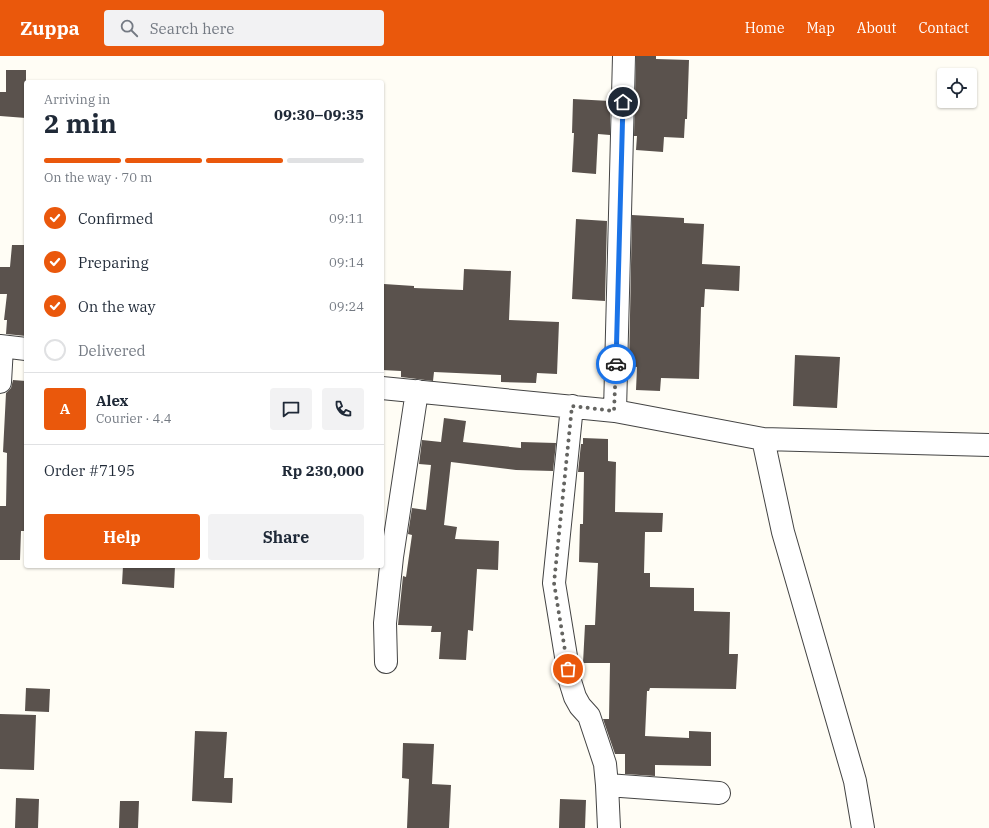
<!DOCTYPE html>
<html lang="en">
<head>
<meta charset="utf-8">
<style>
  :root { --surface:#fff; --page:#f2f2f3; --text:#1f2937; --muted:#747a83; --line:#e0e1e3; --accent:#ea580c }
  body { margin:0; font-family:"IBM Plex Serif",serif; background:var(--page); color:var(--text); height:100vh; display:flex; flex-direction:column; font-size:15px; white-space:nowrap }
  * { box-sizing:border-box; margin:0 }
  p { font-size:13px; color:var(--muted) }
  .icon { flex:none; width:22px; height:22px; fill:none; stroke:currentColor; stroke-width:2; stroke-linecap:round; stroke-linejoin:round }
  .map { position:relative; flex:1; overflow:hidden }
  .side { position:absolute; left:24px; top:24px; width:360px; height:488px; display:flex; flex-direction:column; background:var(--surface); border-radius:4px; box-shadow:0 1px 3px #0004 }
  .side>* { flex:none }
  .fabs { position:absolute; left:937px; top:12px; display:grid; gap:8px }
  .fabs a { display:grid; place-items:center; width:40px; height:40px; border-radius:4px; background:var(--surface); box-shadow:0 1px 3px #0004; font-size:20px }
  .pin { position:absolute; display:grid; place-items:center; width:34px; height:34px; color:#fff; margin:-17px; border:2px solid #fff; border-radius:50%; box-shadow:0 1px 4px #0007 }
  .courier { position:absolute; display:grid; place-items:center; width:40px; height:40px; margin:-20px; border:3px solid #1a73e8; border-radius:50%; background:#fff; color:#222; box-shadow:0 1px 5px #0007 }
  .overview em { font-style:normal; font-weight:700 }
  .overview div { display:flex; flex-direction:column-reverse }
  .overview { display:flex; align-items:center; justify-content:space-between; height:68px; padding:0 20px }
  h1 { font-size:26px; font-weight:700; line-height:30px }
  .bar { display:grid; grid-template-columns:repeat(4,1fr); gap:6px 4px; align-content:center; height:48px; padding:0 20px }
  .bar i { height:5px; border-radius:3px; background:var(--line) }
  .bar .active { background:var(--accent) }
  .bar p { grid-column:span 4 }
  .line { display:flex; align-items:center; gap:10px; padding:0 20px; border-top:1px solid var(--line) }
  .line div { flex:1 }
  .round { display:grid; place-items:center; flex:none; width:42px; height:42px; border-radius:4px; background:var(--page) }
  ol { padding:0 20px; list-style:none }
  li { display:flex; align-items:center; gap:12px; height:44px }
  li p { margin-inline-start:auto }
  li .icon { padding:4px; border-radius:50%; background:var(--accent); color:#fff; stroke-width:4 }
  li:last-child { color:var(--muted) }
  li i { width:22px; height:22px; border:2px solid var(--line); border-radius:50% }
  .action { display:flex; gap:8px; margin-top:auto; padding:8px 20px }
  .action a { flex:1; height:46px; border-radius:4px; background:var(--accent); color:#fff; font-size:16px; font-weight:700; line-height:46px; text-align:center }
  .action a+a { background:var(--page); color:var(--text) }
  header { display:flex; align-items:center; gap:24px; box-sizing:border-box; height:56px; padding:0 20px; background:var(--accent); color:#fff }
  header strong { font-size:19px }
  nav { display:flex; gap:22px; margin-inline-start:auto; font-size:14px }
  .search { width:280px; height:36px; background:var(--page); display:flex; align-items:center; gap:10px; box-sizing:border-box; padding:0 14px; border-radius:4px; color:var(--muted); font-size:15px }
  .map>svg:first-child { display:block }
  .building { fill:#5a524d }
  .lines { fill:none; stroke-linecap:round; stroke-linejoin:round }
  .minor-casing { stroke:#444; stroke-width:24 }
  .minor { stroke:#fff; stroke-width:22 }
  .done { stroke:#646461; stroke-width:4; stroke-dasharray:0 7.2 }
  .route { stroke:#1a73e8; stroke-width:5 }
</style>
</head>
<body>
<header>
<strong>Zuppa</strong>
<div class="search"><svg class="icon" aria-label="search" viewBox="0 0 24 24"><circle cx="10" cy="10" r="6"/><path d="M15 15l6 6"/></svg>Search here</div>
<nav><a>Home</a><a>Map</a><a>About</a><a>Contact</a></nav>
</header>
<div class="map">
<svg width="989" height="772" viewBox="0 0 989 772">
  <rect width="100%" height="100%" fill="#fffdf5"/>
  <path class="building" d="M 636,0 L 656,0 L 656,3 L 689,4 L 687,63 L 685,63 L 684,82 L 664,81 L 663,96 L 636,94 L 637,80 L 634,80 Z
    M 6,14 L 26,14 L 26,62 L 0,60 L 0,36 L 6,36 Z
    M 573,43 L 610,45 L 610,79 L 598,78 L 596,118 L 572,116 L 574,77 L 572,77 Z
    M 632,159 L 684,162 L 684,167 L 704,168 L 702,208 L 740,210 L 739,235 L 705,233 L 704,251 L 701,251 L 699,323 L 661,322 L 660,335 L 636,334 L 637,311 L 629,310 Z
    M 576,163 L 607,165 L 605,245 L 572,243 Z
    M 12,189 L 26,189 L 26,280 L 6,278 L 7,264 L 4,264 L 7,238 L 0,238 L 0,211 L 10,211 Z
    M 464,213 L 511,215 L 509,264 L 559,266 L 557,318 L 537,317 L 536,327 L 501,326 L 501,319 L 434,316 L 433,325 L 401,321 L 401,315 L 382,314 L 382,230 L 384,230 L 384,228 L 414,230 L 414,232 L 463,234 Z
    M 795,299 L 840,301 L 837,352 L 793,350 Z
    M 13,324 L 26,325 L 26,475 L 21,475 L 20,504 L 0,504 L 0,450 L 6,450 L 7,397 L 3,396 L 6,337 L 11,332 Z
    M 444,362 L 466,365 L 463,386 L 521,392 L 521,386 L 556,387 L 553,415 L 516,414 L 451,406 L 444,469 L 457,471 L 455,483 L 499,485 L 498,514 L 477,513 L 473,575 L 468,574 L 466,604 L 439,603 L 441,576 L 431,576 L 432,570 L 398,569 L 403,520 L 406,521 L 412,479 L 408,478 L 412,452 L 426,454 L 431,409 L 419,408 L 422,384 L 441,386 Z
    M 583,382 L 608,383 L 608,405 L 616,406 L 615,456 L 663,457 L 662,476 L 645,476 L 644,517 L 650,517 L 650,531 L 694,532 L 694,555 L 730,556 L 729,598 L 738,598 L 736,633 L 650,632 L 649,635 L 647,635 L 645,680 L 689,682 L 689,675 L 711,676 L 711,710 L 655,709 L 655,720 L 625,718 L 625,698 L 615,698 L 603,663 L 609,663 L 610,607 L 583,607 L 585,569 L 595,569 L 598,507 L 579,506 L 580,468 L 583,468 L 584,416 L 578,416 L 581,388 L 583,388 Z
    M 123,510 L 175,510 L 174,532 L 122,528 Z
    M 26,632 L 50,633 L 49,656 L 25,655 Z
    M 0,658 L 36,659 L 34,714 L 0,713 Z
    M 195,675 L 227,676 L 224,722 L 233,722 L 232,747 L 192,745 Z
    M 403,687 L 434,688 L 432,728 L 451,729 L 449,772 L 407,772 L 409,723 L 402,722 Z
    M 16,742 L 39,743 L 38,772 L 15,772 Z
    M 560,743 L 586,744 L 585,772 L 559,772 Z
    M 120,745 L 139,745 L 138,772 L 119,772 Z"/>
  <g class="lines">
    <g class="minor-casing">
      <path id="minor" d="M 0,290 L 26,293
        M 0,326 L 2,291
        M 382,332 L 615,355 L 763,383 L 783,476 L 855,725 L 863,772
        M 572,350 L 554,527 L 570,625 L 575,641 L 580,650 L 589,660 L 605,708 L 607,729 L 609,772
        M 615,355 L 624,0
        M 763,383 L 989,389
        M 386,606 L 385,567 L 392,501 L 417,335
        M 607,729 L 719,737"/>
    </g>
    <use href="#minor" class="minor"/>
  </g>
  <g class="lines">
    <path class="done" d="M 568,613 L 554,527 L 572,350 L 614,355 L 616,308"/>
    <path class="route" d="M 616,308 L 623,46"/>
  </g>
</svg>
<div class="fabs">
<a><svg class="icon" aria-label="locate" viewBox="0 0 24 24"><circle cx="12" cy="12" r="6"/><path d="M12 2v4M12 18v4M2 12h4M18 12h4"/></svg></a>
</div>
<div class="pin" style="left:568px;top:613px;background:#ea580c"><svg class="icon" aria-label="bag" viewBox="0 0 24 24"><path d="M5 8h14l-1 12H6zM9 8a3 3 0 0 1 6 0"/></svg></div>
<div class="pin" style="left:623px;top:46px;background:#1f2937"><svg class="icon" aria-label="home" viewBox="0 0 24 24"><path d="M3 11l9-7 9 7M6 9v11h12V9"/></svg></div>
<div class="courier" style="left:616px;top:308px"><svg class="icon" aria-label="car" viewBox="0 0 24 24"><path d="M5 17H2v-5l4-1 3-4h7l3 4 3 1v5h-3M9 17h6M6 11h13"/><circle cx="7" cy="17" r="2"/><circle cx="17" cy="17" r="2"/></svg></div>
<section class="side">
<div class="overview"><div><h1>2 min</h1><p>Arriving in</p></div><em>09:30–09:35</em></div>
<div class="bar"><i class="active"></i><i class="active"></i><i class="active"></i><i></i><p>On the way · 70 m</p></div>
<ol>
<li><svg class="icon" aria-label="check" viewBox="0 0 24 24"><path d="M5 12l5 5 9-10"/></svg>Confirmed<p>09:11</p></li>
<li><svg class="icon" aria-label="check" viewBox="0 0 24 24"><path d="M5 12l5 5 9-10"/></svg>Preparing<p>09:14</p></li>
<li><svg class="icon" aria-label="check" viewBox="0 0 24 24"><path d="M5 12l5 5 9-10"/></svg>On the way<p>09:24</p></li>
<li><i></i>Delivered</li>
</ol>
<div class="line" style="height:72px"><b class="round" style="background:var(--accent);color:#fff">A</b><div><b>Alex</b><p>Courier · 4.4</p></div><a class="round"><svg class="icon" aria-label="chat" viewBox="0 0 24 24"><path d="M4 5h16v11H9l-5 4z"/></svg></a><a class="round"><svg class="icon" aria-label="phone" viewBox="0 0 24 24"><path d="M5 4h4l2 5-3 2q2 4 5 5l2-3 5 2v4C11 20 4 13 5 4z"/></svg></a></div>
<div class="line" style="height:52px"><div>Order #7195</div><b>Rp 230,000</b></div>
<div class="action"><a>Help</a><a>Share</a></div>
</section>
</div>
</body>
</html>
